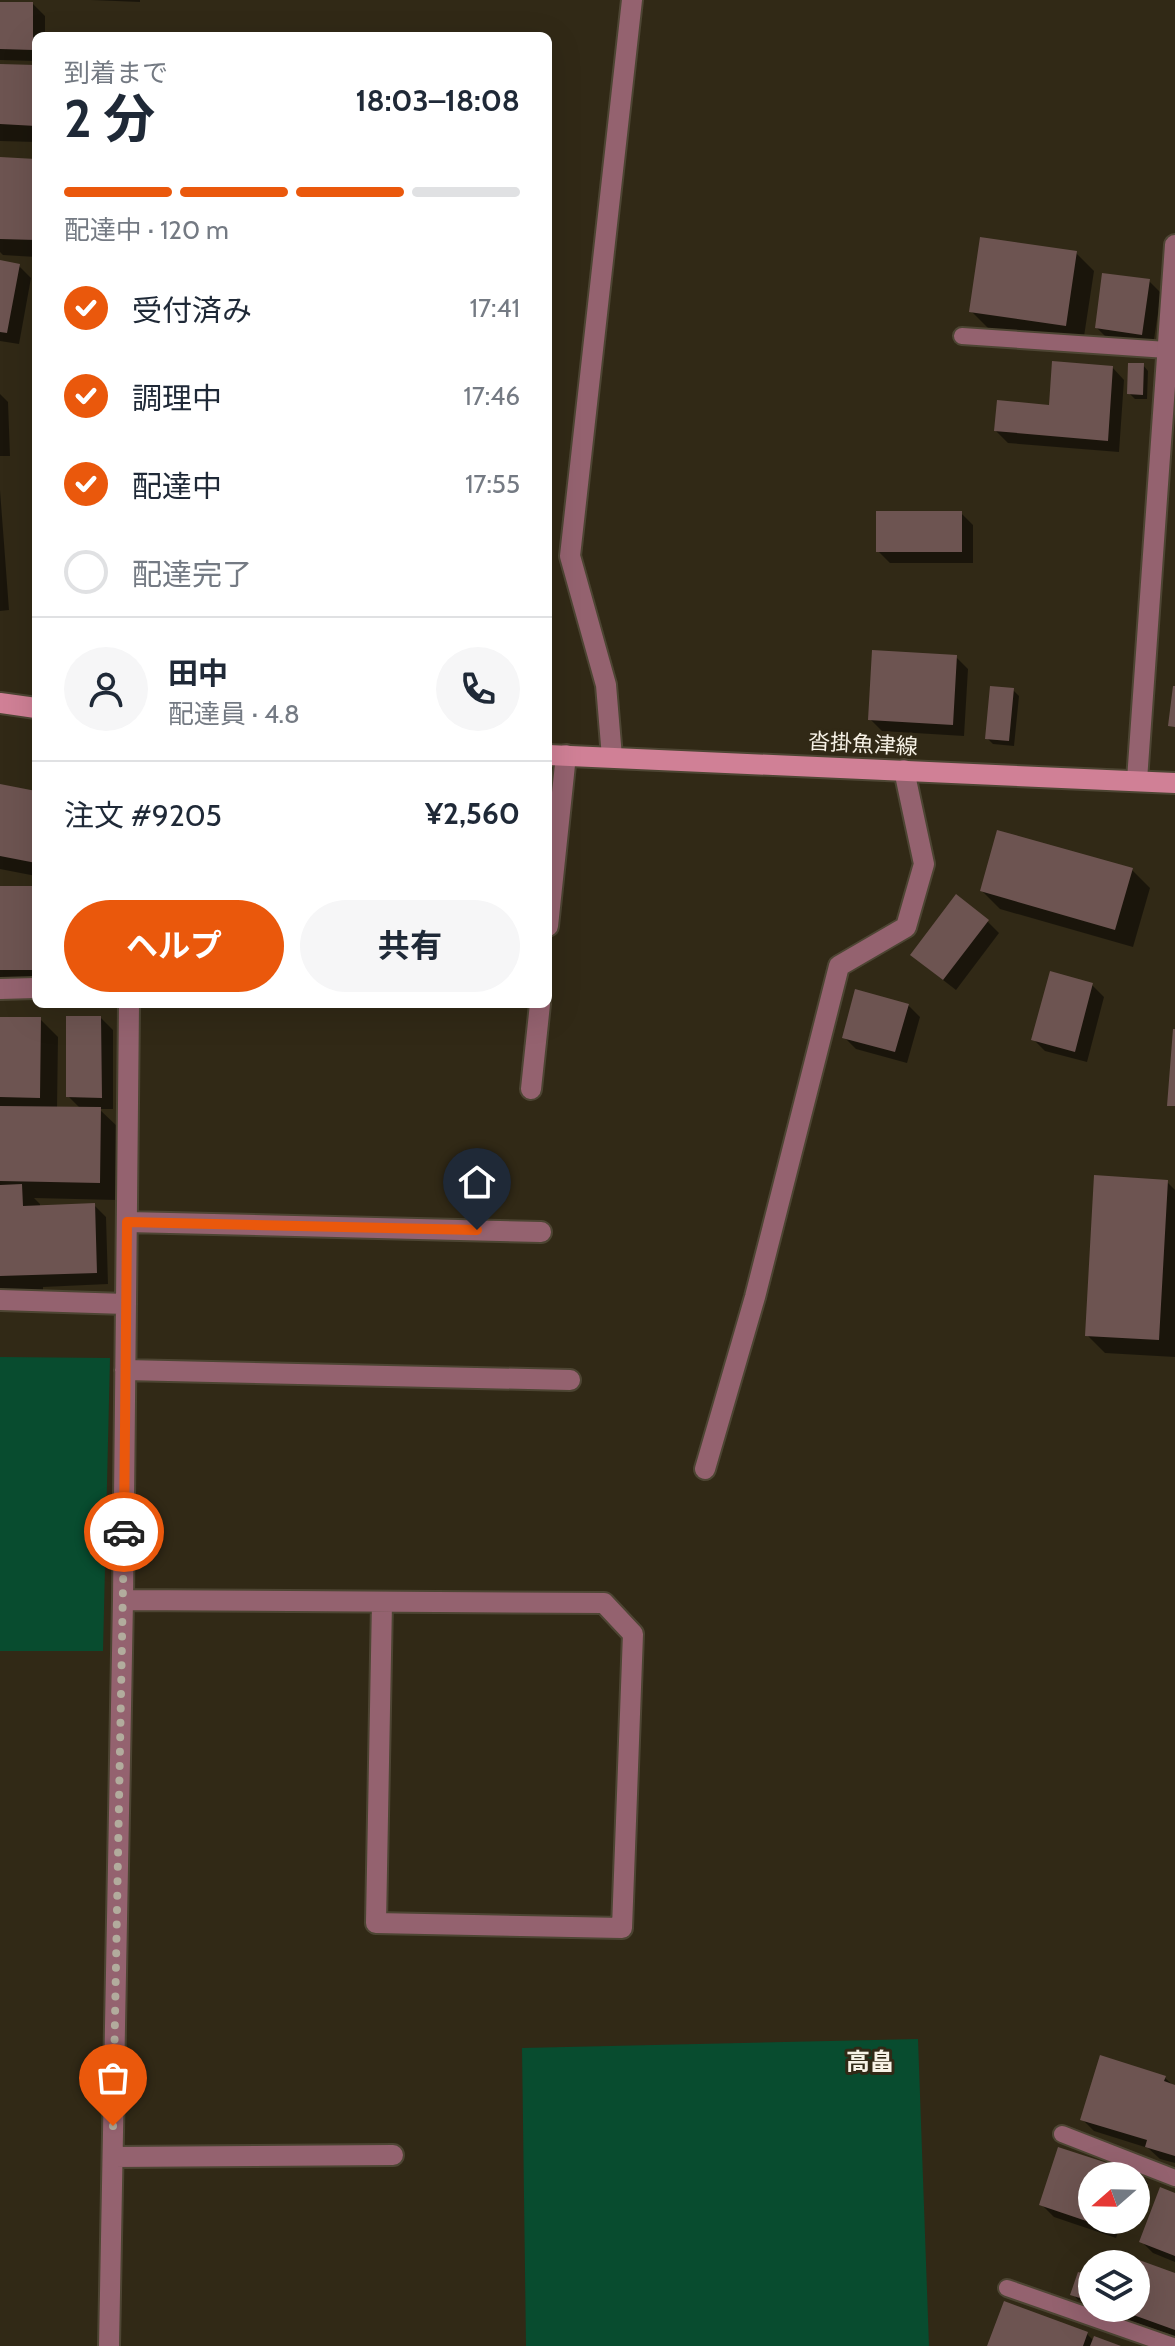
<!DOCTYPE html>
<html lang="ja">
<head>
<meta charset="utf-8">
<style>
  :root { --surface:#fff; --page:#f6f6f7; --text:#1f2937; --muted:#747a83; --line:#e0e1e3; --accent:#ea580c }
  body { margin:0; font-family:Cabin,"Noto Sans JP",sans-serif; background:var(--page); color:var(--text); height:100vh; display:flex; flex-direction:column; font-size:30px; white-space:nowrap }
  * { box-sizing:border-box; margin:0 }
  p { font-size:26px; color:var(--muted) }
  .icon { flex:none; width:44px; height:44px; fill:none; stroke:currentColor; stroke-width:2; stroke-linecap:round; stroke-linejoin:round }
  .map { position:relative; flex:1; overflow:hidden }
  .drawer { position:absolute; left:32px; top:32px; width:520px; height:976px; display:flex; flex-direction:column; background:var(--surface); border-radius:12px; box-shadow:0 8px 32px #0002 }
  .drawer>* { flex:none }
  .needle { width:52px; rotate:250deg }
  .buttons { position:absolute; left:1078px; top:2162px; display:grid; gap:16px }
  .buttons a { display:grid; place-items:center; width:72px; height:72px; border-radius:50%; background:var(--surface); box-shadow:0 8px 32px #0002; font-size:40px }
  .pin { position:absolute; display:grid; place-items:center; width:68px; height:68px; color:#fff; margin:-82px -34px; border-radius:50% 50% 50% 0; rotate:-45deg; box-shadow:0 0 8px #0007 }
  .pin .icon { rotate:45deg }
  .courier { position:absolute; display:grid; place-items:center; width:80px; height:80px; margin:-40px; border:6px solid #ea580c; border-radius:50%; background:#fff; color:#222; box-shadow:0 2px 10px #0007 }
  .overview em { font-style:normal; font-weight:700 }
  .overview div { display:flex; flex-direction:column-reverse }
  .overview { display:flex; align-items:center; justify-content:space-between; height:136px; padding:0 32px }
  h1 { font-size:52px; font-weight:700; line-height:60px }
  .bar { display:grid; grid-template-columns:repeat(4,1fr); gap:12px 8px; align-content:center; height:96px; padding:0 32px }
  .bar i { height:10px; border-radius:6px; background:var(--line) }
  .bar .active { background:var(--accent) }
  .bar p { grid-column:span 4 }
  .line { display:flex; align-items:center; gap:20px; padding:0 32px; border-top:2px solid var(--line) }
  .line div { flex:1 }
  .round { display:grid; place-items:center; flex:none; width:84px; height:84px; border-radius:42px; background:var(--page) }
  ol { padding:0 32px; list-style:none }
  li { display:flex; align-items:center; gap:24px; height:88px }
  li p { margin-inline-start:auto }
  li .icon { padding:8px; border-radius:50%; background:var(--accent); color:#fff; stroke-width:4 }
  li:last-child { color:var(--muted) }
  li i { width:44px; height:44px; border:4px solid var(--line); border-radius:50% }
  .cta { display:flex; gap:16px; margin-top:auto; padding:16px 32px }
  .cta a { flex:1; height:92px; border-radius:48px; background:var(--accent); color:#fff; font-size:32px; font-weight:700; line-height:92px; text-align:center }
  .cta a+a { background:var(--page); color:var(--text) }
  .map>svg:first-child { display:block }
  .green { fill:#084c2f }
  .shadow { fill:#0007 }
  .building { fill:#6d5451 }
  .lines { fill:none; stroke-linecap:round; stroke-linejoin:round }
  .lane-casing { stroke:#4d4533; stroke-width:20 }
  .street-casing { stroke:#4d4533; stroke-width:24 }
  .secondary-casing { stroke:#4d4533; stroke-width:24 }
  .lane { stroke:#94626f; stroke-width:16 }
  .street { stroke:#94626f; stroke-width:20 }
  .secondary { stroke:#d08096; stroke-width:20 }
  .done { stroke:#b2ac9d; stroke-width:8; stroke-dasharray:0 14.4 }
  .route { stroke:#ea580c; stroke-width:10 }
  .labels { text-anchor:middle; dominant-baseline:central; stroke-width:6; stroke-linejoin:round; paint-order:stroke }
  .street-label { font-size:22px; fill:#f7f2e6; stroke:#312916 }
  .neighbourhood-label { font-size:24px; font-weight:bold; fill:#f7f2e6; stroke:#312916 }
</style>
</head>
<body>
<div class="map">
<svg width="1175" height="2346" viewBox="0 0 1175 2346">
  <rect width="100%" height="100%" fill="#312916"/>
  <path class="green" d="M 0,1357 L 110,1358 L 103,1651 L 0,1651 Z
    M 918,2039 L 929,2346 L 526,2346 L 522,2048 Z"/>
  <path class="shadow" d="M 91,0 L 140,0 L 140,2 Z
    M 0,4 L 33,4 L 45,16 L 45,36 L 36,36 L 36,61 L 0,60 Z
    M 0,66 L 36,67 L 36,142 L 0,141 Z
    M 0,159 L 36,161 L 36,257 L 3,255 L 0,252 Z
    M 1076,253 L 1094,271 L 1083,343 L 989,329 L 971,311 Z
    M 0,262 L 19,266 L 31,278 L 19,344 L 0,341 Z
    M 1149,281 L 1161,293 L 1153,346 L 1109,340 L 1097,328 Z
    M 1143,365 L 1148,371 L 1147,399 L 1135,399 L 1129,393 Z
    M 1112,367 L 1124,380 L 1119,452 L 1008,443 L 996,431 L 1051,408 Z
    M 0,394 L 8,402 L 10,456 L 0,456 Z
    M 0,490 L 9,610 L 0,611 Z
    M 961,513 L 973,525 L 973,563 L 890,563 L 878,551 Z
    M 956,657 L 968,669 L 964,736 L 882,731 L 870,719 Z
    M 1013,690 L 1019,696 L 1014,746 L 993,744 L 987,738 Z
    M 0,786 L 36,793 L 36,876 L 0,869 Z
    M 1132,870 L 1150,888 L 1133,947 L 1000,909 L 982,891 Z
    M 0,888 L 36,888 L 36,981 L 0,981 Z
    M 987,921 L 999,933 L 956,990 L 925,966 Z
    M 1092,985 L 1104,997 L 1087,1062 L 1045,1051 L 1033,1039 Z
    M 908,1005 L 920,1017 L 907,1063 L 856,1049 L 844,1037 Z
    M 101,1018 L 113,1030 L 113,1109 L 99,1109 L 118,1127 L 117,1200 L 34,1198 L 40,1204 L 40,1207 L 94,1205 L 106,1217 L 108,1284 L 43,1287 L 43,1293 L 0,1294 L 0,1019 L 40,1019 L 58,1037 L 57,1109 L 81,1109 L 68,1096 Z
    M 1167,1182 L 1175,1190 L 1175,1357 L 1105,1353 L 1087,1335 Z
    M 1165,2078 L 1175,2087 L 1175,2163 L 1160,2159 L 1148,2148 L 1094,2131 L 1082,2119 Z
    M 1059,2149 L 1143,2177 L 1148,2183 L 1139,2212 L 1136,2211 L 1136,2176 L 1092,2176 L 1092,2220 L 1122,2220 L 1116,2238 L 1054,2217 L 1042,2205 Z
    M 1175,2195 L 1175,2262 L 1153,2253 L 1141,2241 Z
    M 1118,2255 L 1175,2275 L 1175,2336 L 1113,2315 L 1107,2308 L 1136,2308 L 1136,2264 L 1115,2264 Z
    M 1079,2274 L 1092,2280 L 1092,2294 L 1089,2303 L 1078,2300 L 1073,2294 Z
    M 1087,2334 L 1094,2341 L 1116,2346 L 990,2346 Z"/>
  <path class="building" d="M 0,2 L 33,2 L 33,50 L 0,49 Z
    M 0,64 L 36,65 L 36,126 L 0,124 Z
    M 0,157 L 36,159 L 36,240 L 0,239 Z
    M 980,237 L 1077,251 L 1066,326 L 969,312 Z
    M 0,260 L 20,264 L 7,333 L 0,332 Z
    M 1102,273 L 1150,279 L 1142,335 L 1095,328 Z
    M 1052,361 L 1113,366 L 1108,441 L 994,431 L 997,400 L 1049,405 Z
    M 1128,363 L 1144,363 L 1143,395 L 1127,394 Z
    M 876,511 L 962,511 L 962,552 L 876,552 Z
    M 872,650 L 957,655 L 953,725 L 868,720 Z
    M 990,686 L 1014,688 L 1009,741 L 985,739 Z
    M 1173,686 L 1175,686 L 1175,727 L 1168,726 Z
    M 0,784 L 36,791 L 36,863 L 0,856 Z
    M 997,830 L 1133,868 L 1115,930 L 980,891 Z
    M 0,886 L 36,886 L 36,970 L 0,970 Z
    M 956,894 L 989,920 L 943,980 L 910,955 Z
    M 1050,971 L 1093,983 L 1075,1052 L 1031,1040 Z
    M 855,989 L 909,1004 L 895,1052 L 842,1038 Z
    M 66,1016 L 101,1016 L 102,1098 L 66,1097 Z
    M 0,1017 L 41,1017 L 40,1098 L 0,1097 Z
    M 1173,1029 L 1175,1029 L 1175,1106 L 1167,1106 Z
    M 0,1106 L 101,1107 L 100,1183 L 0,1181 Z
    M 1094,1175 L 1168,1180 L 1159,1340 L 1085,1336 Z
    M 22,1184 L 23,1206 L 95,1203 L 97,1273 L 0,1276 L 0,1185 Z
    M 1100,2055 L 1166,2076 L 1164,2081 L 1175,2085 L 1175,2156 L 1145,2147 L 1147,2140 L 1080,2120 Z
    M 1058,2147 L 1144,2175 L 1137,2197 L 1136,2176 L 1092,2176 L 1092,2220 L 1106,2220 L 1104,2227 L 1039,2205 Z
    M 1160,2187 L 1175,2193 L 1175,2256 L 1139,2242 Z
    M 1117,2252 L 1175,2273 L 1175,2330 L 1114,2308 L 1136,2308 L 1136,2264 L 1112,2264 Z
    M 1078,2272 L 1091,2276 L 1083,2299 L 1070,2295 Z
    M 1004,2301 L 1088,2332 L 1083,2346 L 987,2346 Z
    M 1094,2336 L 1121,2346 L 1090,2346 Z"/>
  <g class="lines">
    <g class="lane-casing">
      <path id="lane" d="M 962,336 L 1167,350
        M 1062,2134 L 1175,2178
        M 1007,2288 L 1173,2346"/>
    </g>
    <g class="street-casing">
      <path id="street" d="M 612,757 L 606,685 L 570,556 L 632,0
        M 1137,780 L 1175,245
        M 548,926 L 566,755
        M 0,989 L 36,988
        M 531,1089 L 540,1004
        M 127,1222 L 541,1232
        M 0,1300 L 126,1304
        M 125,1370 L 570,1380
        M 705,1469 L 755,1297 L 839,966 L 906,927 L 924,864 L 904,770
        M 123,1600 L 604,1603 L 633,1634 L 622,1928 L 376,1923 L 382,1602
        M 113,2157 L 393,2155
        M 109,2346 L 123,1600 L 129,1004"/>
    </g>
    <g class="secondary-casing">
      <path id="secondary" d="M 0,703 L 36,708
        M 548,755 L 1175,783"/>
    </g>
    <use href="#lane" class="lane"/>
    <use href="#street" class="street"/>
    <use href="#secondary" class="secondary"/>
  </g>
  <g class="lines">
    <path class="done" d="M 113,2126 L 124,1532"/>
    <path class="route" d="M 124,1532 L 127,1222 L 477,1230"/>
  </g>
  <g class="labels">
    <g class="street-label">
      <text transform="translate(863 744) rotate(3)">沓掛魚津線</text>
    </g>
    <g class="neighbourhood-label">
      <text x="870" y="2061">高畠</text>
    </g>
  </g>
</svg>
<div class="buttons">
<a><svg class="needle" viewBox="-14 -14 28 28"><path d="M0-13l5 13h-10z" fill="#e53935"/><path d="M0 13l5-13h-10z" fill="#747a83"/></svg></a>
<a><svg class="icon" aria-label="layers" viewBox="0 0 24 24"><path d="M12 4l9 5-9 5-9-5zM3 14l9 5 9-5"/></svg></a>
</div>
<div class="pin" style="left:113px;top:2126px;background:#ea580c"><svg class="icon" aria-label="bag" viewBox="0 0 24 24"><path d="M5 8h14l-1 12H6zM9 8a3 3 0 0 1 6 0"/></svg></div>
<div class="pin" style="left:477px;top:1230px;background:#1f2937"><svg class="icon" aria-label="home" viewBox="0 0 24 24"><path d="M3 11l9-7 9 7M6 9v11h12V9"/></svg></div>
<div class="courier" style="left:124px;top:1532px"><svg class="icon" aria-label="car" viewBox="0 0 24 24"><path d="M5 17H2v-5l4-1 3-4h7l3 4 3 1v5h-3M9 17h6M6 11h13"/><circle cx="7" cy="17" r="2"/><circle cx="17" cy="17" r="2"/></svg></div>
<section class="drawer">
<div class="overview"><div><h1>2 分</h1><p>到着まで</p></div><em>18:03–18:08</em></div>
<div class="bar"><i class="active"></i><i class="active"></i><i class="active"></i><i></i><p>配達中 · 120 m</p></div>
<ol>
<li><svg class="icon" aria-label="check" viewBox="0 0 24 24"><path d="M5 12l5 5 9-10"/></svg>受付済み<p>17:41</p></li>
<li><svg class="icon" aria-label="check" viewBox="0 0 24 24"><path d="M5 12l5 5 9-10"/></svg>調理中<p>17:46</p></li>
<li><svg class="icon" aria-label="check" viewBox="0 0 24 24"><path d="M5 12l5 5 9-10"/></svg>配達中<p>17:55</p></li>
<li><i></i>配達完了</li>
</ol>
<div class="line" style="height:144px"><a class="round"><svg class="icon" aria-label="person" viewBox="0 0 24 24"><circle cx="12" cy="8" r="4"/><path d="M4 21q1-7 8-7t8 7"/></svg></a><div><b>田中</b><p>配達員 · 4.8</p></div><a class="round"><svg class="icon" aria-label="phone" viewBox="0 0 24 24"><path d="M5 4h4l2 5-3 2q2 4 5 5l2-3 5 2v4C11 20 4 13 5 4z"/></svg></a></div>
<div class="line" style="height:104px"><div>注文 #9205</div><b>¥2,560</b></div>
<div class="cta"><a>ヘルプ</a><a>共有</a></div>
</section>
</div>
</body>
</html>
